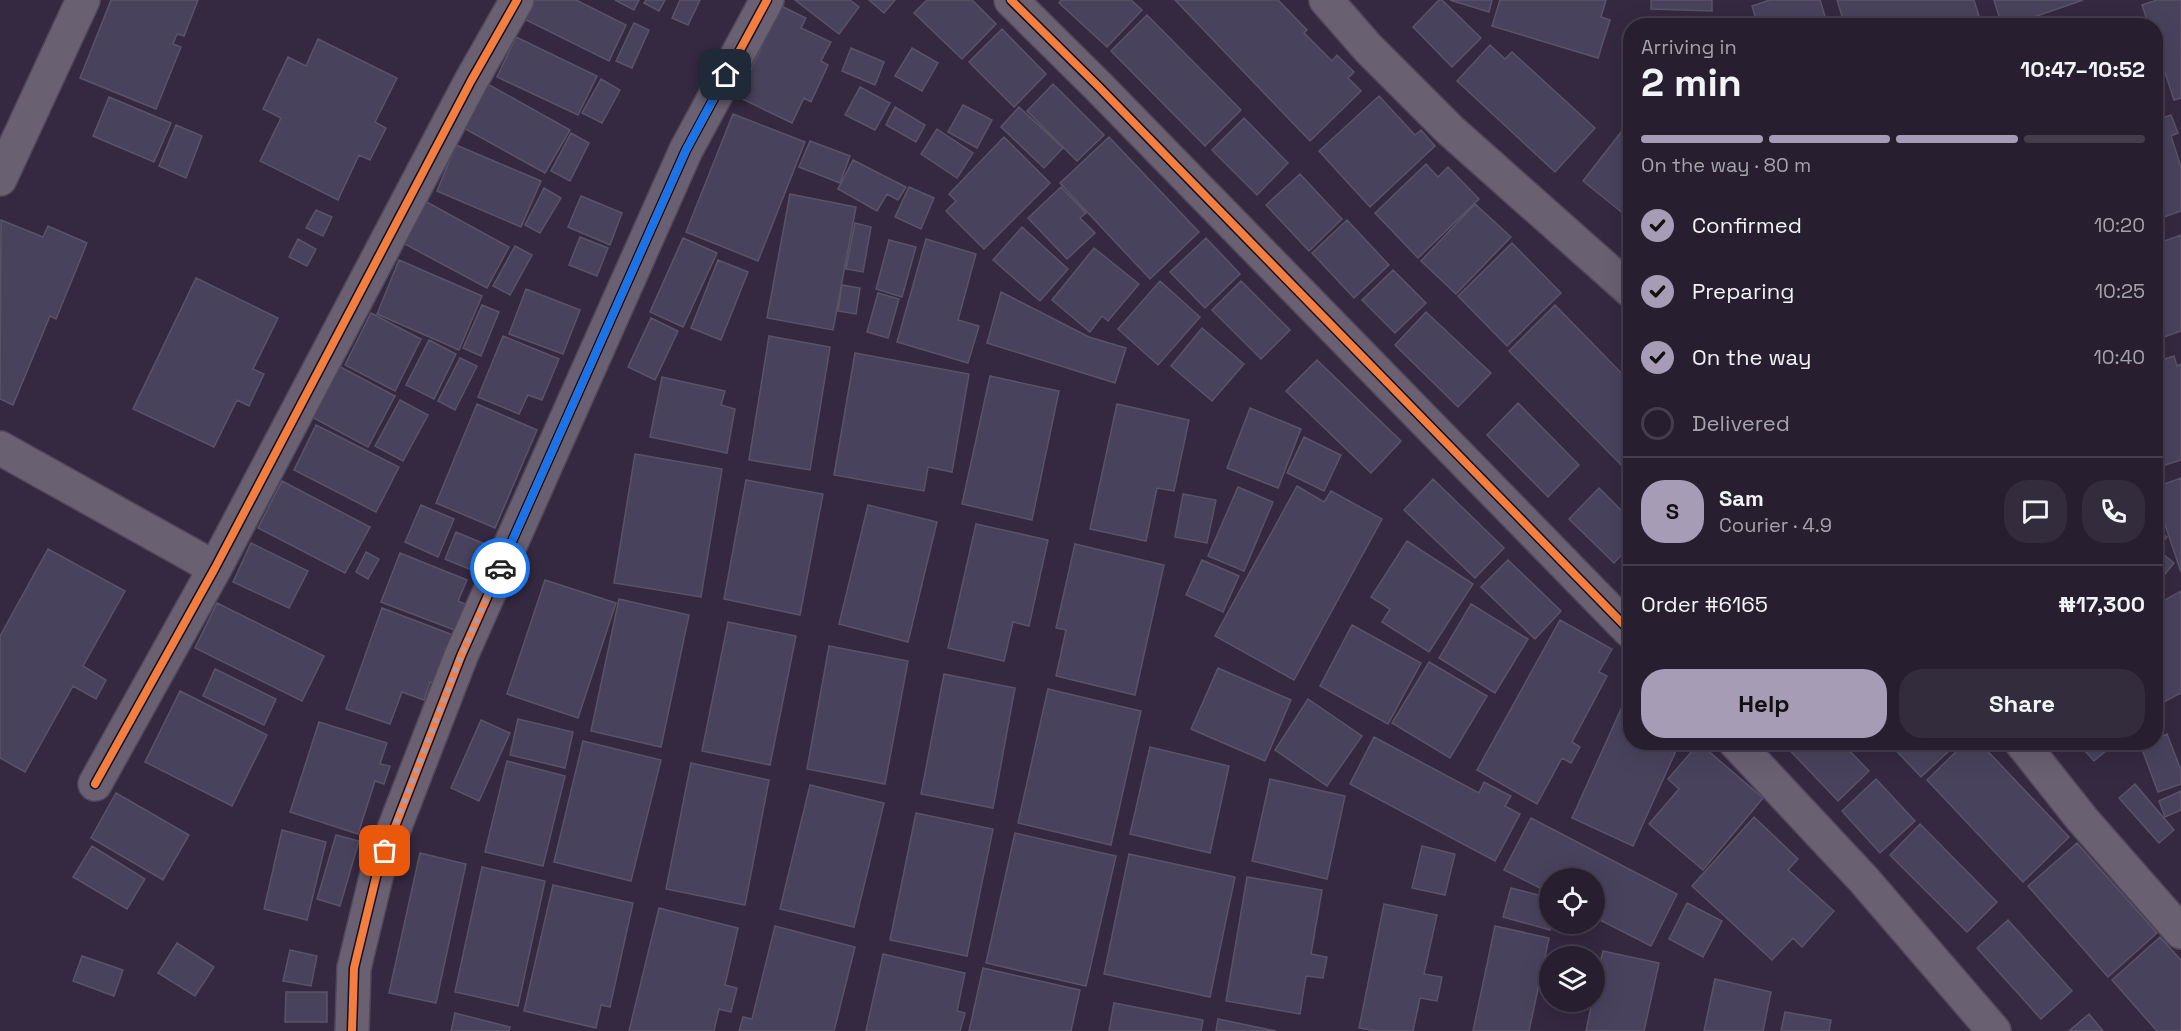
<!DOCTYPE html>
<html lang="en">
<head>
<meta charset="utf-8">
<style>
  :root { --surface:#271f30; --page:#332c3c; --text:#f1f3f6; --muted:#a4a2ab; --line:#433d4c; --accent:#a79cb6 }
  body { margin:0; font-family:"Space Grotesk",sans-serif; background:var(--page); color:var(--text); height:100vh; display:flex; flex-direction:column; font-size:22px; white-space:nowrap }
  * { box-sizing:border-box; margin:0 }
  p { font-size:20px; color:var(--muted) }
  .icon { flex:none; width:33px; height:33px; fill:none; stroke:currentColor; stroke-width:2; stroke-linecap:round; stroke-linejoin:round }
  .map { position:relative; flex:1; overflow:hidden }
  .drawer { position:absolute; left:1623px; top:18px; width:540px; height:732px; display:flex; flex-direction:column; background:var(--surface); border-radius:24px; box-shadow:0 6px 24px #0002,0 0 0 2px var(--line) }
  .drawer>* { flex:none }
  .buttons { position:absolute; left:1539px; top:868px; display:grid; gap:12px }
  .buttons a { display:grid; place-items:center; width:66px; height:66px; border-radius:50%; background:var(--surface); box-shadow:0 6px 24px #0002,0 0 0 2px var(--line); font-size:30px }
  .pin { position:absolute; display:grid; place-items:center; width:51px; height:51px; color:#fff; margin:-26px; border-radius:12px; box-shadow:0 3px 9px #0006 }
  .courier { position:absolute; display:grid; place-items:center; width:60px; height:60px; margin:-30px; border:4px solid #1a73e8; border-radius:50%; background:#fff; color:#222; box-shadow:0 2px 8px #0007 }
  .head em { font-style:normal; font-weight:700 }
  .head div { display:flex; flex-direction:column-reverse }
  .head { display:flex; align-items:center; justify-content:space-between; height:102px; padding:0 18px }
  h1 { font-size:39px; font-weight:700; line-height:45px }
  .bar { display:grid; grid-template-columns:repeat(4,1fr); gap:9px 6px; align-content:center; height:72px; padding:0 18px }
  .bar i { height:8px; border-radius:4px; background:var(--line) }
  .bar .selected { background:var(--accent) }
  .bar p { grid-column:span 4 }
  .line { display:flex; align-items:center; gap:15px; padding:0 18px; border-top:2px solid var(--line) }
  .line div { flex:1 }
  .round { display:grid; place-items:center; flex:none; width:63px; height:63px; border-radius:24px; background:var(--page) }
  ol { padding:0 18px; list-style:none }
  li { display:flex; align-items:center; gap:18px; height:66px }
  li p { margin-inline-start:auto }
  li .icon { padding:6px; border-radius:50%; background:var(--accent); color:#111; stroke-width:4 }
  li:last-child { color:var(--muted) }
  li i { width:33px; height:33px; border:3px solid var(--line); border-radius:50% }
  .action { display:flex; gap:12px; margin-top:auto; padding:12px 18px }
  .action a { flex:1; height:69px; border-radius:24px; background:var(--accent); color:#111; font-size:24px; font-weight:700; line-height:69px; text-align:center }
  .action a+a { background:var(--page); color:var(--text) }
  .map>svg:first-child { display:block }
  .building { fill:#49425d; stroke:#5a5368; stroke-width:1.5 }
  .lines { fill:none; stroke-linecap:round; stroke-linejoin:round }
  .minor-casing { stroke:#50475b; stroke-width:36 }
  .minor { stroke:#696072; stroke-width:33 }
  .cycleway-casing { stroke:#170f21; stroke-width:11 }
  .cycleway { stroke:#f27e40; stroke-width:8 }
  .done { stroke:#a79cb6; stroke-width:6; stroke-dasharray:0 10.8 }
  .route { stroke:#1a73e8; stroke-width:8 }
</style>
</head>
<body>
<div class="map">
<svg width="2181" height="1031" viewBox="0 0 2181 1031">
  <rect width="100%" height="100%" fill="#342940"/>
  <path class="building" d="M 111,0 L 198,0 L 184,36 L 177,34 L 173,44 L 181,47 L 156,109 L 80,78 Z
    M 526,0 L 576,0 L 626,25 L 609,61 L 518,16 Z
    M 615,0 L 639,0 L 634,10 Z
    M 646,0 L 665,0 L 659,11 L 644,3 Z
    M 680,0 L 700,0 L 688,25 L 672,18 Z
    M 795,0 L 850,0 L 859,7 L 839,34 Z
    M 869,0 L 895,0 L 884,13 Z
    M 927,0 L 972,0 L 996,24 L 962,59 L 914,13 Z
    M 1061,0 L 1131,0 L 1142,10 L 1107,47 L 1059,3 Z
    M 1175,0 L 1278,0 L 1307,30 L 1304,33 L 1332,61 L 1337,55 L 1354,72 L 1348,78 L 1361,91 L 1310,141 Z
    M 1439,0 L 1442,0 L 1481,38 L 1452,67 L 1413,27 Z
    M 1450,0 L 1492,0 L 1489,12 Z
    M 1500,0 L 1606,0 L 1601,17 L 1610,20 L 1598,58 L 1492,26 Z
    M 1651,0 L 1712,0 L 1712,11 L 1651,9 Z
    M 1770,0 L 1820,0 L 1828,26 L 1758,26 L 1752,6 Z
    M 1837,0 L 1974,0 L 1982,26 L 1845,26 Z
    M 1994,0 L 2083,0 L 2008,26 L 2002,26 Z
    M 2157,0 L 2181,0 L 2181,98 L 2174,100 L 2156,45 L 2156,26 L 2149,26 L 2142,5 Z
    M 781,6 L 806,18 L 801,28 L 831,42 L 821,61 L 828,65 L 811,102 L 804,98 L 792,123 L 738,97 Z
    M 1147,15 L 1241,110 L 1205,146 L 1111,51 Z
    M 1733,17 L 1736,26 L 1708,26 Z
    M 634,23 L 649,30 L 632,68 L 616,61 Z
    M 1002,29 L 1046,74 L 1014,107 L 969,62 Z
    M 516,37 L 597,76 L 578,115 L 497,77 Z
    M 318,39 L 397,78 L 375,122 L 386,128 L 370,160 L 359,155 L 338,200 L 260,161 L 281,118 L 263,109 L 288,57 L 306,66 Z
    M 1490,45 L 1505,59 L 1512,52 L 1595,128 L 1555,172 L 1457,81 Z
    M 851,48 L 884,62 L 875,85 L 842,71 Z
    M 912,48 L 938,63 L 922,91 L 895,76 Z
    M 601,79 L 620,90 L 602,123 L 582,113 Z
    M 484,82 L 570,130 L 545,173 L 460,126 Z
    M 1053,84 L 1104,135 L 1077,161 L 1027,111 Z
    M 860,87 L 890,103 L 875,130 L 845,115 Z
    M 1379,96 L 1415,135 L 1421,130 L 1435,146 L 1370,207 L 1319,151 Z
    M 109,97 L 171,123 L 154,162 L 93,136 Z
    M 963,105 L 992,120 L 977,148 L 948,132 Z
    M 895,107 L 925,125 L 916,142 L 886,125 Z
    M 1019,107 L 1063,148 L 1044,168 L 1001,127 Z
    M 733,114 L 805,142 L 758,261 L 686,232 Z
    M 2171,115 L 2178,133 L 2171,136 L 2181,167 L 2181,211 L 2156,220 L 2156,120 Z
    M 1244,118 L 1288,163 L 1257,195 L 1212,150 Z
    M 1629,122 L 1630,123 L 1630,219 L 1583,181 Z
    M 176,125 L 202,136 L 186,178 L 159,166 Z
    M 937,129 L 973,153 L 957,178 L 921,154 Z
    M 571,133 L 589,143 L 570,181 L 551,171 Z
    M 1004,137 L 1050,183 L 984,249 L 946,211 L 956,201 L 949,194 Z
    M 1109,137 L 1199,232 L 1150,279 L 1060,183 Z
    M 810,141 L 850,156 L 840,183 L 799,167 Z
    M 456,145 L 541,181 L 521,227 L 437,191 Z
    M 853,160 L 906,187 L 898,200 L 887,194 L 877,211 L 838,189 Z
    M 1426,164 L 1438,177 L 1448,167 L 1479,199 L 1418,258 L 1375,213 Z
    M 1300,174 L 1342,219 L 1309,251 L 1266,205 Z
    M 909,187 L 934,198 L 921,229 L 895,217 Z
    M 1061,187 L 1086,213 L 1080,218 L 1095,233 L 1067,259 L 1028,218 Z
    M 544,188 L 561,198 L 540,233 L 525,225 Z
    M 790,194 L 856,207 L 833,330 L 767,318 Z
    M 581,196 L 622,213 L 610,245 L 568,227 Z
    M 423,200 L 509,247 L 487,288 L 401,242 Z
    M 1475,204 L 1511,237 L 1456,294 L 1421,261 Z
    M 316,210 L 332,217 L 323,236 L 306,228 Z
    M 1,220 L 43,237 L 48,226 L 87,243 L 56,319 L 50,316 L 13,405 L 0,399 Z
    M 1347,220 L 1389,265 L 1354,298 L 1312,253 Z
    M 855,223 L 871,227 L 863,272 L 846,269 Z
    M 1022,227 L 1068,269 L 1040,301 L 993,260 Z
    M 2181,235 L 2181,331 L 2156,340 L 2156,244 Z
    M 580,237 L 608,248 L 597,276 L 569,265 Z
    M 683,238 L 717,253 L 683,327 L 650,312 Z
    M 1206,238 L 1240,274 L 1205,308 L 1170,272 Z
    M 298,239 L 316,249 L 307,266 L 289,257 Z
    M 926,239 L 976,254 L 958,320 L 979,326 L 968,363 L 897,342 Z
    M 889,240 L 916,247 L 902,297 L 876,289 Z
    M 1512,243 L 1561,293 L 1507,346 L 1458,296 Z
    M 515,246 L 532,255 L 510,295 L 493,286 Z
    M 1094,248 L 1139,284 L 1108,321 L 1102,316 L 1090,332 L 1052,300 Z
    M 399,260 L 482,296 L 459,350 L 377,314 Z
    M 718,260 L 748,272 L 721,340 L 691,328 Z
    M 1393,270 L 1426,303 L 1395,333 L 1362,300 Z
    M 196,278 L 278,318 L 253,369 L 264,374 L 249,406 L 237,400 L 214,447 L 133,409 Z
    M 1160,281 L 1200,317 L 1158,365 L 1118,329 Z
    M 1241,281 L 1290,330 L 1261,359 L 1212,310 Z
    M 842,285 L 860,288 L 856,314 L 838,311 Z
    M 526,289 L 580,310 L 563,354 L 509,334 Z
    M 1001,292 L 1089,337 L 1126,348 L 1115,383 L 987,343 Z
    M 878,293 L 899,299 L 888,338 L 867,332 Z
    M 482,305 L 499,312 L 481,356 L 463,348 Z
    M 1555,305 L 1630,382 L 1630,474 L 1509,351 Z
    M 1426,312 L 1491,373 L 1458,407 L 1395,345 Z
    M 371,313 L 421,339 L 395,391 L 345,365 Z
    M 651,318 L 678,331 L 655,380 L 628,367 Z
    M 1202,328 L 1244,364 L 1212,401 L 1171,366 Z
    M 503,336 L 559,359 L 542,400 L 528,395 L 519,414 L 478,397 Z
    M 769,336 L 830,347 L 810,470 L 749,460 Z
    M 429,340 L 456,354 L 434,399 L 406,385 Z
    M 855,353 L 969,374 L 952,472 L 928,467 L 924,491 L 834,475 Z
    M 2174,356 L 2177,366 L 2181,364 L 2181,460 L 2156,468 L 2156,362 Z
    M 460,358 L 477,366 L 455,410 L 438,401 Z
    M 1317,360 L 1401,441 L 1371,473 L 1286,391 Z
    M 333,363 L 395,396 L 368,447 L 306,414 Z
    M 990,376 L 1059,391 L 1032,520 L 962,504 Z
    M 662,377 L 725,391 L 721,405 L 735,409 L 727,453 L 650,437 Z
    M 400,400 L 428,415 L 403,461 L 375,446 Z
    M 1518,403 L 1579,465 L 1548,497 L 1487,435 Z
    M 477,404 L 537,430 L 495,528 L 436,503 Z
    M 1117,404 L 1189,420 L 1174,491 L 1157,488 L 1146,541 L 1090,529 Z
    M 1250,408 L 1301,429 L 1278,488 L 1227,468 Z
    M 316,425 L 399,467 L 376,512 L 294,470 Z
    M 1304,437 L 1341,455 L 1324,491 L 1287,473 Z
    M 635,454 L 722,469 L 701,597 L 614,583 Z
    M 2181,478 L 2181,572 L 2156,498 L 2156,487 Z
    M 1433,479 L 1504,548 L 1475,578 L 1404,510 Z
    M 746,480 L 823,494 L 800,615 L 724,599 Z
    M 282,481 L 370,527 L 345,573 L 258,528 Z
    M 1297,486 L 1324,502 L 1331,491 L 1382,519 L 1294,680 L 1215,636 Z
    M 1238,487 L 1273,502 L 1244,571 L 1208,556 Z
    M 1599,488 L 1630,519 L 1630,546 L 1614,563 L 1569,519 Z
    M 1183,494 L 1216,500 L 1207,543 L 1175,537 Z
    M 421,505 L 454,519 L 438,557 L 405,542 Z
    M 868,505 L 937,522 L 908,642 L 839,624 Z
    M 976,524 L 1048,540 L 1029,626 L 1013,622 L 1004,661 L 948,648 Z
    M 2156,528 L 2167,537 L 2157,549 L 2174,563 L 2156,585 Z
    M 456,532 L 492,547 L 481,574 L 445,559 Z
    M 1407,541 L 1473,584 L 1429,652 L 1382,622 L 1390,609 L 1371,597 Z
    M 251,543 L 308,571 L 289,608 L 233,582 Z
    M 1075,544 L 1164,565 L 1135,695 L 1056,676 L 1066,630 L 1056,628 Z
    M 48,549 L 125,591 L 83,666 L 106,680 L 96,699 L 73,686 L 25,772 L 0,758 L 0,636 Z
    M 366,552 L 379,559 L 368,579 L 356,572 Z
    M 400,553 L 467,580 L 458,601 L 467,605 L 457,631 L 381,602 Z
    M 1202,560 L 1239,576 L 1223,612 L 1186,595 Z
    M 1508,560 L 1561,611 L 1535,639 L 1481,587 Z
    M 545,580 L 616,603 L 578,718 L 507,694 Z
    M 2181,591 L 2181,693 L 2156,706 L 2156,605 Z
    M 619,599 L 689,615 L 661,747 L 591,731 Z
    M 217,603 L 324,656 L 302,701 L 195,648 Z
    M 1471,604 L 1528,639 L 1495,693 L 1439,658 Z
    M 382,608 L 453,635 L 435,684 L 430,682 L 424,700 L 402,692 L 390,724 L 346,709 Z
    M 1560,620 L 1612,649 L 1599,672 L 1607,676 L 1572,742 L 1580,747 L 1571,763 L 1562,758 L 1537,804 L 1477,770 Z
    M 728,622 L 796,636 L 770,765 L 702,751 Z
    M 1352,625 L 1421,663 L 1388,724 L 1320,686 Z
    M 829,646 L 908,661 L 885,784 L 807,769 Z
    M 1429,662 L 1487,696 L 1450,758 L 1392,723 Z
    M 1218,668 L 1291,700 L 1265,761 L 1191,729 Z
    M 215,669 L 276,699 L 264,725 L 203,696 Z
    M 944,674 L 1015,688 L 993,808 L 921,794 Z
    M 1048,689 L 1141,711 L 1111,845 L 1018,823 Z
    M 1630,689 L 1630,742 L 1680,742 L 1633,846 L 1572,818 Z
    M 180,691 L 267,735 L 232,806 L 145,762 Z
    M 1308,699 L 1362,736 L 1327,786 L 1275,750 Z
    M 518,719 L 573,732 L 565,768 L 510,755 Z
    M 481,720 L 510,733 L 479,801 L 451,788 Z
    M 319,722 L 387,743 L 380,764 L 390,766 L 384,784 L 375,781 L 358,834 L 290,812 Z
    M 2167,734 L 2181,770 L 2181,784 L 2158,792 L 2140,744 L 2156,742 L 2156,739 Z
    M 1374,737 L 1479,793 L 1484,782 L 1511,796 L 1505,806 L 1520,814 L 1495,861 L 1350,784 Z
    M 583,741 L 661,760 L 631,881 L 554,862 Z
    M 1782,742 L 1841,742 L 1869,771 L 1838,801 Z
    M 1943,742 L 1950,750 L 1921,777 L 1889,743 Z
    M 1966,742 L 1979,742 L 2069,837 L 2023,882 L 1927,780 Z
    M 2077,742 L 2116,742 L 2094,761 Z
    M 1699,743 L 1763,798 L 1703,870 L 1649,824 L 1679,789 L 1668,779 Z
    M 1150,747 L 1229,766 L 1210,853 L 1130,834 Z
    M 507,761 L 565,776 L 543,866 L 485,852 Z
    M 691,763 L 769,780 L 745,905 L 666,889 Z
    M 1270,779 L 1345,796 L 1327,879 L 1252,861 Z
    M 1876,779 L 1915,821 L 1880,853 L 1842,811 Z
    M 2135,784 L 2174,830 L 2159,843 L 2119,798 Z
    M 810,785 L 884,803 L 854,927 L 780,909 Z
    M 2181,791 L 2181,810 L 2165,817 L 2159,801 Z
    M 116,793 L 189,835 L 163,880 L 91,838 Z
    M 916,813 L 993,829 L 967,956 L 890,940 Z
    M 1754,817 L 1798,859 L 1788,870 L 1834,911 L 1802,947 L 1793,938 L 1772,960 L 1692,886 Z
    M 1531,818 L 1677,894 L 1651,946 L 1594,917 L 1594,879 L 1550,879 L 1550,893 L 1504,870 Z
    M 1920,824 L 1997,902 L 1967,932 L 1890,855 Z
    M 282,830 L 326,842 L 307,920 L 264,909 Z
    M 1015,833 L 1116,856 L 1086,986 L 986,963 Z
    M 336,835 L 359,841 L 340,906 L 317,899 Z
    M 2077,843 L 2157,933 L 2108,977 L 2028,886 Z
    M 92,846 L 145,879 L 127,909 L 73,877 Z
    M 1422,846 L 1455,854 L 1445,895 L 1412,888 Z
    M 420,853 L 466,864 L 436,1003 L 389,993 Z
    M 1129,854 L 1235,877 L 1210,997 L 1104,974 Z
    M 482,867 L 545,881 L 518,1006 L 455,992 Z
    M 1247,877 L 1322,890 L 1311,954 L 1327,957 L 1323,978 L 1306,976 L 1300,1014 L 1226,1001 Z
    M 553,885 L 633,903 L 610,1007 L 601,1005 L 596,1028 L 524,1011 Z
    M 1511,888 L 1550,898 L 1550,930 L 1503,917 Z
    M 1687,903 L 1722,921 L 1703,957 L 1669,939 Z
    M 1384,904 L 1437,915 L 1424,974 L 1442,977 L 1437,1001 L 1420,998 L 1413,1031 L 1376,1031 L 1359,1028 Z
    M 659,908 L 738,928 L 725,985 L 737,988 L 731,1012 L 719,1009 L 714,1031 L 629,1031 Z
    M 2008,920 L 2072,991 L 2041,1019 L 1977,948 Z
    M 775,926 L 855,947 L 834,1031 L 739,1031 L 743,1017 L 752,1019 Z
    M 1495,926 L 1549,938 L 1529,1031 L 1473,1031 Z
    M 2160,937 L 2181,960 L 2181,1031 L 2157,1031 L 2112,980 Z
    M 177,943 L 214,967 L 195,996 L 158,973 Z
    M 290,950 L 317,956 L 311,986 L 283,981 Z
    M 1603,951 L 1659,963 L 1644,1031 L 1586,1031 L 1592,1002 L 1594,1002 L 1594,990 Z
    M 883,954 L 965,973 L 957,1011 L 965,1013 L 960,1031 L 866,1031 Z
    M 82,956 L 123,970 L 114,996 L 73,981 Z
    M 983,968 L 1080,990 L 1071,1031 L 969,1031 Z
    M 1715,979 L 1771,992 L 1763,1031 L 1704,1031 Z
    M 286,992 L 327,992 L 327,1022 L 285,1022 Z
    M 1114,1003 L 1203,1020 L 1201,1031 L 1109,1031 Z
    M 1785,1012 L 1831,1020 L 1829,1031 L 1781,1031 Z
    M 455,1013 L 510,1027 L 509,1031 L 451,1031 Z
    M 2089,1014 L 2103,1031 L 2069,1031 Z
    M 1218,1019 L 1276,1031 L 1216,1031 Z"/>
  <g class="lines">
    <g class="minor-casing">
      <path id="minor" d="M 1011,0 L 1098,86 L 1630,631
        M 1326,0 L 1368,48 L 1450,130 L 1630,290
        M 0,179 L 83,0
        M 0,448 L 215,568
        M 1735,742 L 1864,880 L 1994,1031
        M 2021,742 L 2082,819 L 2181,932
        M 95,784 L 215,568 L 471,81 L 517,0
        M 352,1031 L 354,968 L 377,873 L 461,656 L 686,150 L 767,0"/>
    </g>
    <use href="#minor" class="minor"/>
    <g class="cycleway-casing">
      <path id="cycleway" d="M 1011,0 L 1098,86 L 1630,631
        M 95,784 L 215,568 L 471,81 L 517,0
        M 352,1031 L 354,968 L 377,873 L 461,656 L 686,150 L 767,0"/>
    </g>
    <use href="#cycleway" class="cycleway"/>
  </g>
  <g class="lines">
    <path class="done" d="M 385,851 L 461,656 L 500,568"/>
    <path class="route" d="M 500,568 L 686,150 L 726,75"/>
  </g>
</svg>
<div class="buttons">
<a><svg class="icon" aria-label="locate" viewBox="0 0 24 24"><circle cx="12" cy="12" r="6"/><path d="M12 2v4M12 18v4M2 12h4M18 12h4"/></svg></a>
<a><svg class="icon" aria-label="layers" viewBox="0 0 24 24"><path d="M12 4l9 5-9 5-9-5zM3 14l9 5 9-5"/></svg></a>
</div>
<div class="pin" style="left:385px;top:851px;background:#ea580c"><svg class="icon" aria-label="bag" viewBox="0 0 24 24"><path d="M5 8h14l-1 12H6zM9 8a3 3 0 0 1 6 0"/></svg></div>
<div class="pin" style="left:726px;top:75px;background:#1f2937"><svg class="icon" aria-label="home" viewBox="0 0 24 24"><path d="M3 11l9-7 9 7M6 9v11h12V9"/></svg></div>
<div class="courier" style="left:500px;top:568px"><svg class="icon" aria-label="car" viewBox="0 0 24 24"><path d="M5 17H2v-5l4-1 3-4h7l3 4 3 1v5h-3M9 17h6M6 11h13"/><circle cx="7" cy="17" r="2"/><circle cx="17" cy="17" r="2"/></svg></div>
<section class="drawer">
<div class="head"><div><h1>2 min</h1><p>Arriving in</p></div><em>10:47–10:52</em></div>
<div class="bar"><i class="selected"></i><i class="selected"></i><i class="selected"></i><i></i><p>On the way · 80 m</p></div>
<ol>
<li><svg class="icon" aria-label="check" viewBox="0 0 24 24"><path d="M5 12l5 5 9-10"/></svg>Confirmed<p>10:20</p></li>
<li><svg class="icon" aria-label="check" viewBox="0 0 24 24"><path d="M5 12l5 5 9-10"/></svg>Preparing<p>10:25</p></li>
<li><svg class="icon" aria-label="check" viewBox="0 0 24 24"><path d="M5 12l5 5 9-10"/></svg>On the way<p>10:40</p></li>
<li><i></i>Delivered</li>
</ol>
<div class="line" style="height:108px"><b class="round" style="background:var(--accent);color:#111">S</b><div><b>Sam</b><p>Courier · 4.9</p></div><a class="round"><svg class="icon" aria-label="chat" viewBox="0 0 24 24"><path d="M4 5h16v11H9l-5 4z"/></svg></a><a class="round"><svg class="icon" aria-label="phone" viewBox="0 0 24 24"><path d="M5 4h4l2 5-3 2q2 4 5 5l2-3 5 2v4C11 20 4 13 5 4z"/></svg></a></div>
<div class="line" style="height:78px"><div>Order #6165</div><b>₦17,300</b></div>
<div class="action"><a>Help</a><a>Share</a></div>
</section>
</div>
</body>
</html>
